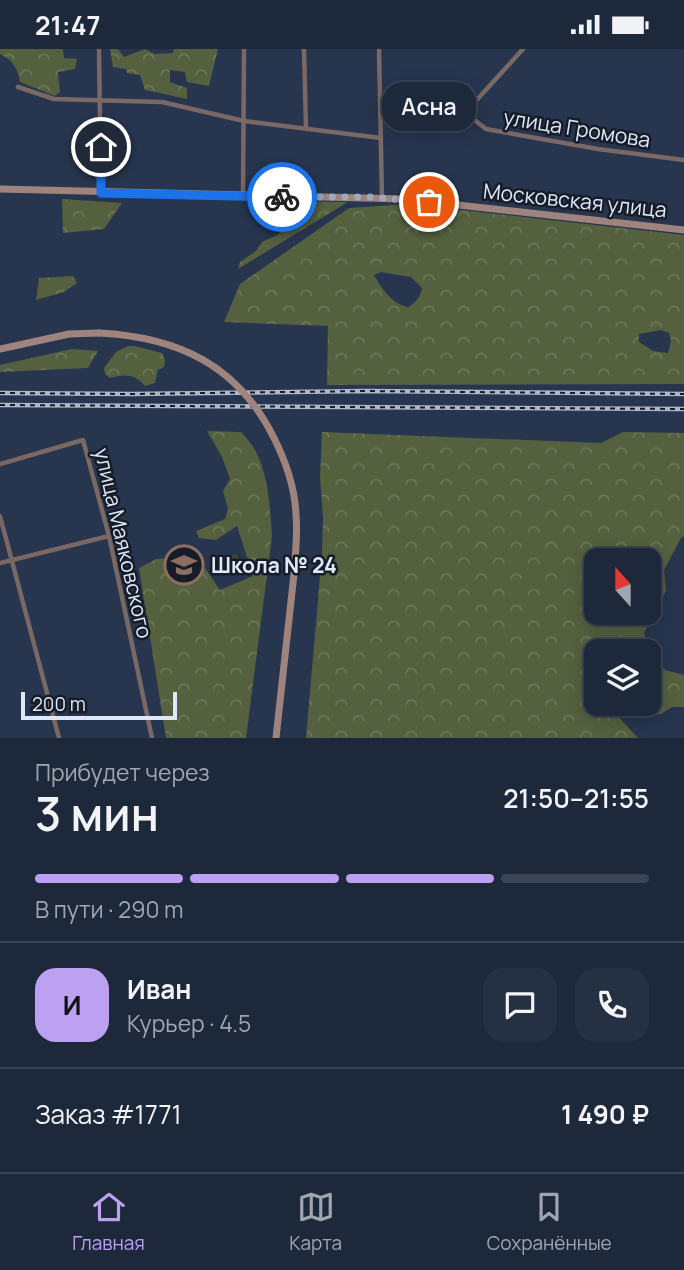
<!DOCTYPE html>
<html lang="ru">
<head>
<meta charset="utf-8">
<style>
  :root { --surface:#1d283b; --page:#253042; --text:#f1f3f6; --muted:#a0a6af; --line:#3b4455; --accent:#bca0f2 }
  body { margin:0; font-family:Manrope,sans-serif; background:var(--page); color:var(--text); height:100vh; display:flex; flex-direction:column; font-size:26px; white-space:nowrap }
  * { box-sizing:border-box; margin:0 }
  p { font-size:23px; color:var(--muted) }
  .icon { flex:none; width:38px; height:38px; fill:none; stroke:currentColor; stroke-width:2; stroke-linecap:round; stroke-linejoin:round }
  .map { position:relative; height:689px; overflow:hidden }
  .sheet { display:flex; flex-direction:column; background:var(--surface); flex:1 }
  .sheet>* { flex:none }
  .needle { width:46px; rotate:339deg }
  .fabs { position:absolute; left:584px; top:499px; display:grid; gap:14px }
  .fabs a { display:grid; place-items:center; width:77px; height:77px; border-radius:14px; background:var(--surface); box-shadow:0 4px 18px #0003,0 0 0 2px var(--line); font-size:35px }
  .scale { position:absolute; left:21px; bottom:18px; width:156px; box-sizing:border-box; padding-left:7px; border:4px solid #dfe8f9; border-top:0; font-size:19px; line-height:24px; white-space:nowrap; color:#dfe8f9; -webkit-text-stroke:5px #161d29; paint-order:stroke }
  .pin { position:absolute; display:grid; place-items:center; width:60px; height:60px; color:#fff; margin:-30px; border:4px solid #fff; border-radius:50%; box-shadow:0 2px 7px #0007 }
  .courier { position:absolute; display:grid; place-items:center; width:70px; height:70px; margin:-35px; border:5px solid #1a73e8; border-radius:50%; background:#fff; color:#222; box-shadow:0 2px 9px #0007 }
  .bubble { position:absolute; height:49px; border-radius:21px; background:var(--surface); box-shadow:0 4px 18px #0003,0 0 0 2px var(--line); font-size:23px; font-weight:600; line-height:49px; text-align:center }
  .head em { font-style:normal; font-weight:600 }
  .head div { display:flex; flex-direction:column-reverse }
  .head { display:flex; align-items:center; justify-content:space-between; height:119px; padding:0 35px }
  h1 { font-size:46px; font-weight:600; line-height:52px }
  .bar { display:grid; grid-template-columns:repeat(4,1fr); gap:10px 7px; align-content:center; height:84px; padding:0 35px }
  .bar i { height:9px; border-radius:5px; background:var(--line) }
  .bar .selected { background:var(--accent) }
  .bar p { grid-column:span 4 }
  .line { display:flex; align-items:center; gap:18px; padding:0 35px; border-top:2px solid var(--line) }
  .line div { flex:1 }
  .round { display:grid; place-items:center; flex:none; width:74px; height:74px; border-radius:21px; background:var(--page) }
  .status { display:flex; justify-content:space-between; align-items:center; height:49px; padding:0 35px; background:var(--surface); direction:ltr }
  .status svg { height:19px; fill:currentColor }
  .tabs { display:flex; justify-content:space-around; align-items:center; height:98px; border-top:2px solid var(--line); background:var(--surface); font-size:19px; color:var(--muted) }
  .tabs a { display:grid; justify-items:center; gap:4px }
  .tabs .selected { color:var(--accent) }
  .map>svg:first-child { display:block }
  .green { fill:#3d472b }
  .forest { fill:url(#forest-crowns); fill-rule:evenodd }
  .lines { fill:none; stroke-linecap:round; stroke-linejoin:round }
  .street { stroke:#796863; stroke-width:4.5 }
  .secondary { stroke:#9e847c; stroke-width:7 }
  .rail-casing { stroke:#aeb8cb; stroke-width:4.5 }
  .rail { stroke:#161d29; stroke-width:2; stroke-dasharray:5; stroke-linecap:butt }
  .secondary-bridge { stroke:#9e847c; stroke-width:7 }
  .done { stroke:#9fa9be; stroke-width:7; stroke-dasharray:0 12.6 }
  .route { stroke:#1a73e8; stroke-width:9 }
  .labels { text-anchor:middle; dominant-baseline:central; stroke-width:5; stroke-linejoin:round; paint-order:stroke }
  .street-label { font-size:21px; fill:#dfe8f9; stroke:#161d29 }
  .poi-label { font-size:21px; font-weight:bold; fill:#dfe8f9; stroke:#161d29; text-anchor:start }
</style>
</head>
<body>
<div class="status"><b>21:47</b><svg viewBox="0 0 49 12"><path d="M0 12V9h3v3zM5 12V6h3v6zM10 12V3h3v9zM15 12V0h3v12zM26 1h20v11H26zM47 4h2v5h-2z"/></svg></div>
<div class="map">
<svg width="684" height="689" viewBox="0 0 684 689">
  <defs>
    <pattern id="forest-crowns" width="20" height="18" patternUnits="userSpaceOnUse" patternTransform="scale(1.75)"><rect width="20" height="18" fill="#54603e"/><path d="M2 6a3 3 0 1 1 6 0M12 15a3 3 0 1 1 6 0" fill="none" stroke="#6c775b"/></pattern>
  </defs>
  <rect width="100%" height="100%" fill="#27354f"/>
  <path class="green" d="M 237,505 L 240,519 L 218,524 L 215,510 Z"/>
  <path class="forest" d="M 0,0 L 63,0 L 64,9 L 77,10 L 75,20 L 58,23 L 60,43 L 55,47 L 20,33 C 18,20 13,11 0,5 Z
    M 110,0 L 118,0 L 124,8 L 145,0 L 155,5 L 173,4 L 174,0 L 218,0 L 209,37 L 187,33 L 185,23 L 170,21 L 170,33 L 187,39 L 187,50 L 145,41 L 140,26 L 127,24 L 126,20 L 113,18 Z
    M 62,150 L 122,154 L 104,180 L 63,184 Z
    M 254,152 L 348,153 L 238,220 L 240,213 L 257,201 L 262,193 L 277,186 L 283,180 L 288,159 L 257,160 Z
    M 408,155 L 684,186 L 684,335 L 327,336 L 328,277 L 224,273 L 240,235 L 349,159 ZM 381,223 L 411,228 L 422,239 C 420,249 416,253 408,258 C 392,255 382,240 374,226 ZM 661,281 L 669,284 L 671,292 L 668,304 L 653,302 L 639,293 L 639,285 Z
    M 73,227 L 77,234 L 64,243 L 36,251 L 39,229 Z
    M 128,297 L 135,297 L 162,304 L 165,311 L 164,318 L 158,321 L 155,334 L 145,337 C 134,325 126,325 110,329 L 105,325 L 104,319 L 116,303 Z
    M 72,300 L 98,302 L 88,319 L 0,323 L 0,316 Z
    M 207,382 L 241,383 C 247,390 254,397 257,405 C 269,430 270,460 272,487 L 246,689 L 166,689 L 139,519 L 156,510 L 173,509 L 185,520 L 205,519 L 220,541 L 253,527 L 237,477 L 216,491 L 199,489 L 196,482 L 225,470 L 228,460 L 223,442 L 230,430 L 222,408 Z
    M 322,383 L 601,394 L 623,383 L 684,384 L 684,489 L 682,487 L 664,521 L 666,542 L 644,584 L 649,602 L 597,602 L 597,654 L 631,655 L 614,663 L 638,689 L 306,689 L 322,505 L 323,468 L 320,429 ZM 597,511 L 649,511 L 649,564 L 597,564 Z
    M 649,603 L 665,621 L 684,626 L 684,658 L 672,658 L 661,665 L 640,667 L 635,655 L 649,654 Z"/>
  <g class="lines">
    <path class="street" d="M 99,0 L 101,143
      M 304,0 L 306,80
      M 379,0 L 382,149
      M 523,0 L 474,54 L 472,69 L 486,80 L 598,100 L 684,111
      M 18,38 L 54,50 L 162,53 L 244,72 L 381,89
      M 243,146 L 244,0
      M 0,415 L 83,391 L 109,487 L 152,689
      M 0,467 L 59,689
      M 0,514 L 109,487"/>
    <path class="secondary" d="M 0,140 L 404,150 L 684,181
      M 0,300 L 69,285 L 99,284
      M 276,689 L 294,525"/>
    <g class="rail-casing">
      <path id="rail" d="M 0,344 L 131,345 L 365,342 L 684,345
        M 0,356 L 684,360"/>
    </g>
    <use href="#rail" class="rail"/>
    <path class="secondary-bridge" d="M 99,284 C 178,288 238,316 274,389 C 286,413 295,439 296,466 C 298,486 295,506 294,525"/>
  </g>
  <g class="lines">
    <path class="done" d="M 282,148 L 370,148 L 429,153"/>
    <path class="route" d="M 101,98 L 101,144 L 282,148"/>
  </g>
  <defs>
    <g id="school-ring" transform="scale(2.0125)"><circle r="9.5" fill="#161d29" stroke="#8d6e63" stroke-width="1.5"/><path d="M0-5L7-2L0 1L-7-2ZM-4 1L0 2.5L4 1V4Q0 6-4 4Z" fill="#8d6e63"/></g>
  </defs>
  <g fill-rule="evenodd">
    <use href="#school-ring" x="184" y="516"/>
  </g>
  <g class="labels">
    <g class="street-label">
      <text transform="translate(577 79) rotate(9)">улица Громова</text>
      <text transform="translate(575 151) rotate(6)">Московская улица</text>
      <text transform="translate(124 494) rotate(77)">улица Маяковского</text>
    </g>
    <g class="poi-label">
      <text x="211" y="516">Школа № 24</text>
    </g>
  </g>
</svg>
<div class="fabs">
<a><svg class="needle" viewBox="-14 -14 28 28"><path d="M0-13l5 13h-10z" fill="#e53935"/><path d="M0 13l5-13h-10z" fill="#a0a6af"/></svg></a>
<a><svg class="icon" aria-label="layers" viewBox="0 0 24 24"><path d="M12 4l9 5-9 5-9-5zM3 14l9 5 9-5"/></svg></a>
</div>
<div class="scale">200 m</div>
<div class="pin" style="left:429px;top:153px;background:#ea580c"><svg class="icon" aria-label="bag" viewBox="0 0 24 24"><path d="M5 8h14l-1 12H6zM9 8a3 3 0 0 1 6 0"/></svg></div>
<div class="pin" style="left:101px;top:98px;background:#1f2937"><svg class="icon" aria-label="home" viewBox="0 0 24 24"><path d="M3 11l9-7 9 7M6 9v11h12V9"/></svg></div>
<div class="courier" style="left:282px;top:148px"><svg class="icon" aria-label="bike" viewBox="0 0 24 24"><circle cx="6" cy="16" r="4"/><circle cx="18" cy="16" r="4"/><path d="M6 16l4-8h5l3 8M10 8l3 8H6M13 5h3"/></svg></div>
<div class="bubble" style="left:382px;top:33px;width:94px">Асна</div>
</div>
<section class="sheet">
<div class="head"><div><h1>3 мин</h1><p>Прибудет через</p></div><em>21:50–21:55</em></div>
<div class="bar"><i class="selected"></i><i class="selected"></i><i class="selected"></i><i></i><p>В пути · 290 m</p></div>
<div class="line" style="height:126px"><b class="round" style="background:var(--accent);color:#111">И</b><div><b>Иван</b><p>Курьер · 4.5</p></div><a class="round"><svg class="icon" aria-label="chat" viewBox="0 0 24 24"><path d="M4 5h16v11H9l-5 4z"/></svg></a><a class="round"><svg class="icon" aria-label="phone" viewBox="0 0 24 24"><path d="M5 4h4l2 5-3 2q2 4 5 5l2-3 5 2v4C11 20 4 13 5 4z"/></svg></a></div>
<div class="line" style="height:91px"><div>Заказ #1771</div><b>1 490 ₽</b></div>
</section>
<nav class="tabs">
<a class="selected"><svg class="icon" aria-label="home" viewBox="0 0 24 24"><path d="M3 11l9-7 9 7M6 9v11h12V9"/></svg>Главная</a>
<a><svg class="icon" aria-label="map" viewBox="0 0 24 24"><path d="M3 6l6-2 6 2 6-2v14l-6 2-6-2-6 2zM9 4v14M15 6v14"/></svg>Карта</a>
<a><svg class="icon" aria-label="saved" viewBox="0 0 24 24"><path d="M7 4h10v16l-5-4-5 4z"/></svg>Сохранённые</a>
</nav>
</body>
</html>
